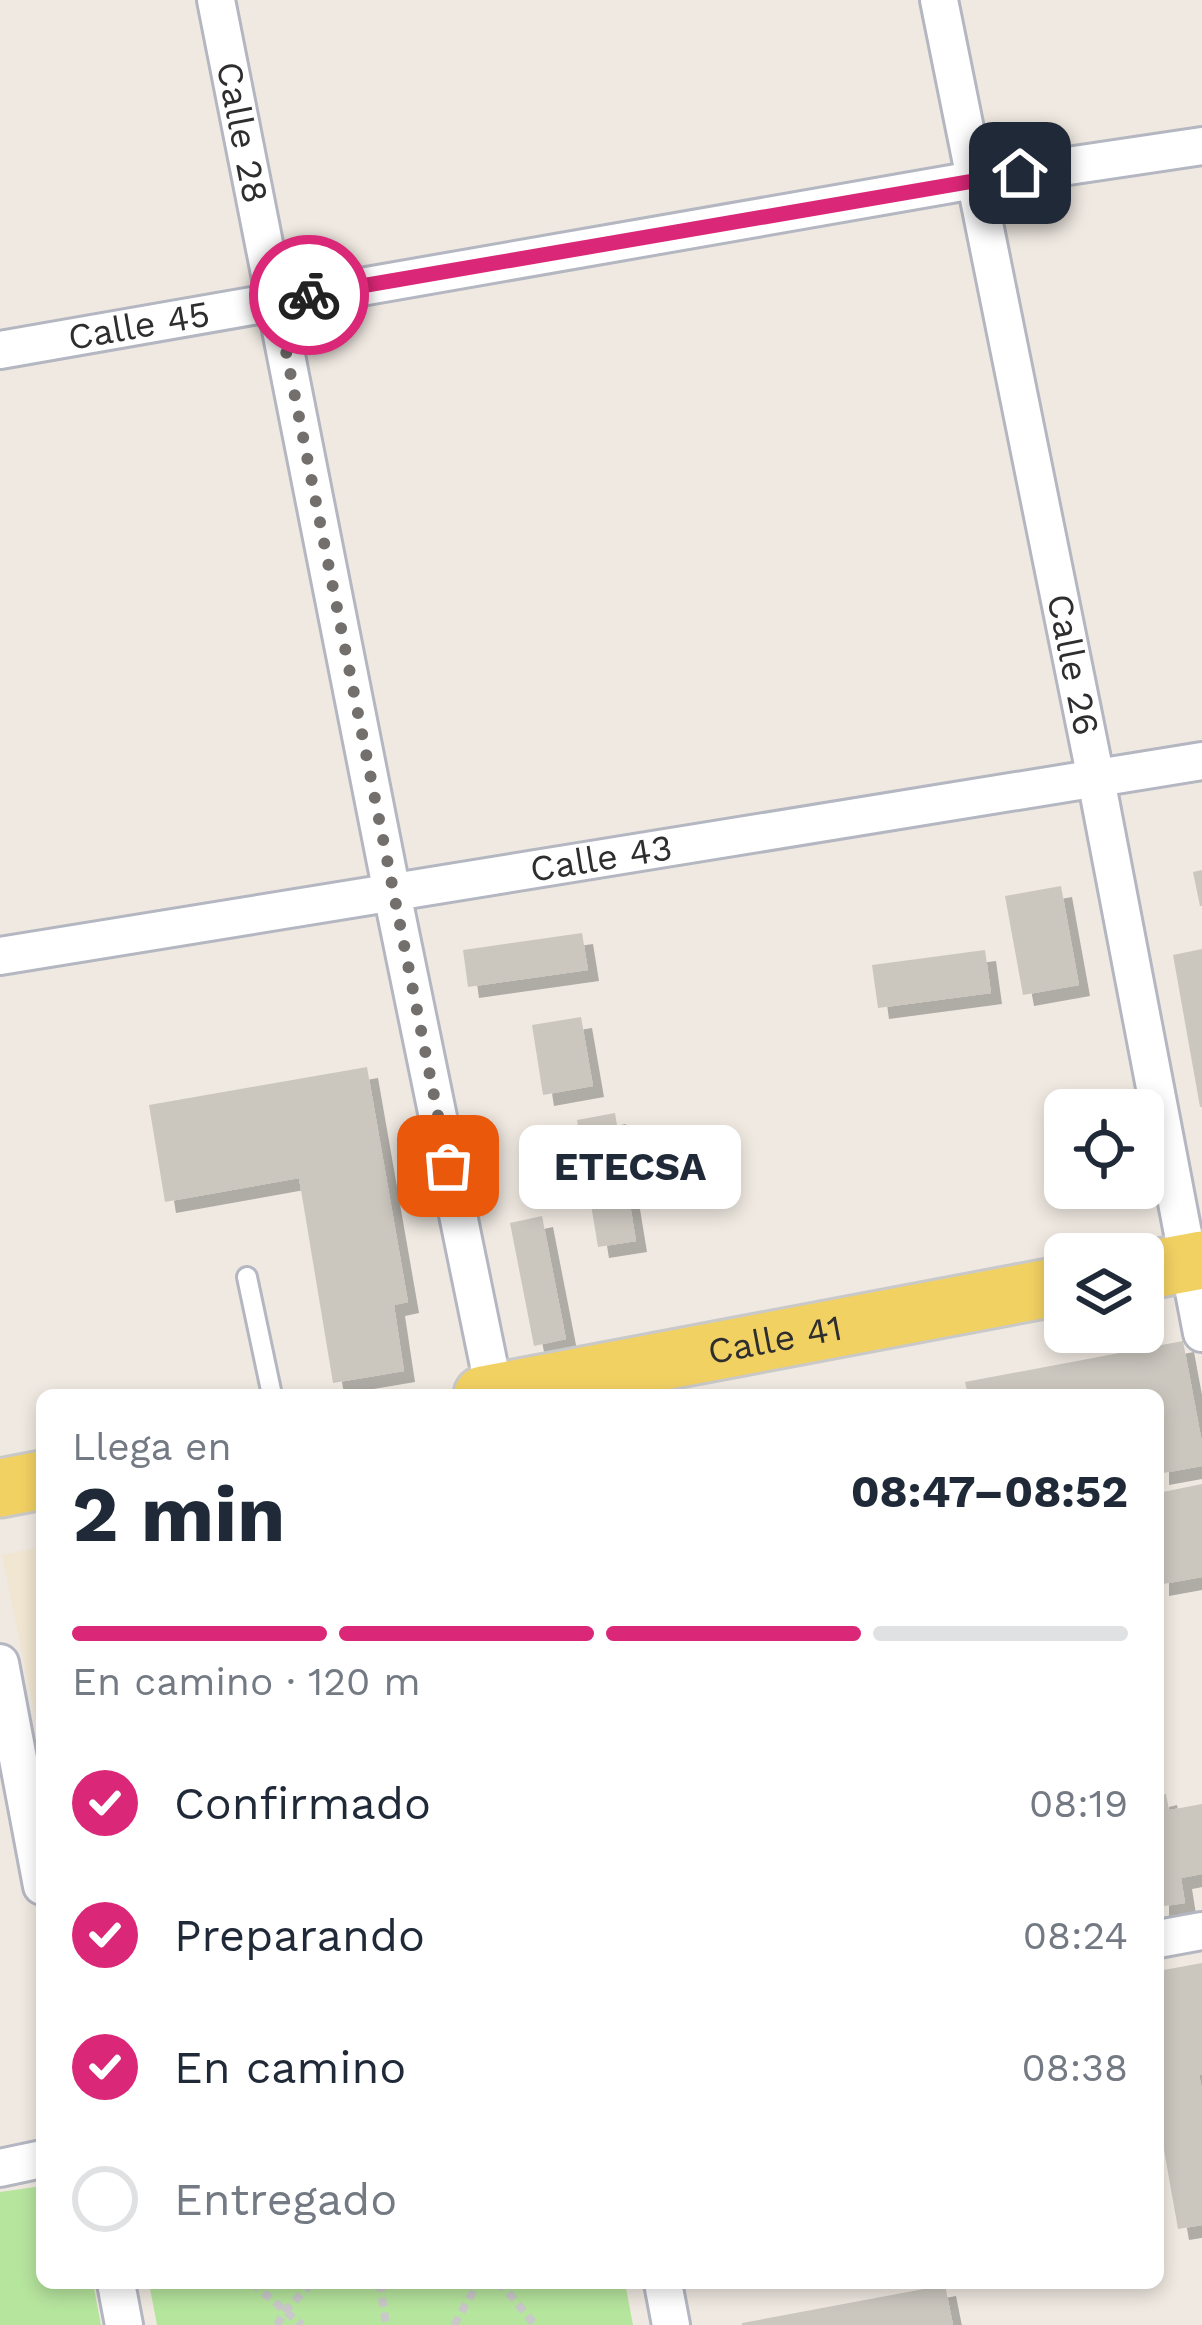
<!DOCTYPE html>
<html lang="es">
<head>
<meta charset="utf-8">
<style>
  :root { --surface:#fff; --page:#f2f2f3; --text:#1f2937; --muted:#747a83; --line:#e0e1e3; --accent:#db2777 }
  body { margin:0; font-family:"Work Sans",sans-serif; background:var(--page); color:var(--text); height:100vh; display:flex; flex-direction:column; font-size:45px; white-space:nowrap }
  * { box-sizing:border-box; margin:0 }
  p { font-size:39px; color:var(--muted) }
  .icon { flex:none; width:66px; height:66px; fill:none; stroke:currentColor; stroke-width:2; stroke-linecap:round; stroke-linejoin:round }
  .map { position:relative; flex:1; overflow:hidden }
  .side { position:absolute; left:36px; top:1389px; width:1128px; height:900px; display:flex; flex-direction:column; background:var(--surface); border-radius:18px; box-shadow:0 6px 18px #0003 }
  .side>* { flex:none }
  .buttons { position:absolute; left:1044px; top:1089px; display:grid; gap:24px }
  .buttons a { display:grid; place-items:center; width:120px; height:120px; border-radius:18px; background:var(--surface); box-shadow:0 6px 18px #0003; font-size:60px }
  .pin { position:absolute; display:grid; place-items:center; width:102px; height:102px; color:#fff; margin:-51px; border-radius:24px; box-shadow:0 6px 18px #0006 }
  .courier { position:absolute; display:grid; place-items:center; width:120px; height:120px; margin:-60px; border:9px solid #db2777; border-radius:50%; background:#fff; color:#222; box-shadow:0 3px 15px #0007 }
  .bubble { position:absolute; height:84px; border-radius:18px; background:var(--surface); box-shadow:0 6px 18px #0003; font-size:39px; font-weight:700; line-height:84px; text-align:center }
  .head em { font-style:normal; font-weight:700 }
  .head div { display:flex; flex-direction:column-reverse }
  .head { display:flex; align-items:center; justify-content:space-between; height:204px; padding:0 36px }
  h1 { font-size:78px; font-weight:700; line-height:90px }
  .bar { display:grid; grid-template-columns:repeat(4,1fr); gap:18px 12px; align-content:center; height:144px; padding:0 36px }
  .bar i { height:15px; border-radius:9px; background:var(--line) }
  .bar .current { background:var(--accent) }
  .bar p { grid-column:span 4 }
  ol { padding:0 36px; list-style:none }
  li { display:flex; align-items:center; gap:36px; height:132px }
  li p { margin-inline-start:auto }
  li .icon { padding:12px; border-radius:50%; background:var(--accent); color:#fff; stroke-width:4 }
  li:last-child { color:var(--muted) }
  li i { width:66px; height:66px; border:6px solid var(--line); border-radius:50% }
  .map>svg:first-child { display:block }
  .education { fill:#f0e6d1 }
  .green { fill:#b6e59e }
  .building { fill:#cbc7bf; filter:url(#shadow) }
  .lines { fill:none; stroke-linecap:round; stroke-linejoin:round }
  .lane-casing { stroke:#b4b7c1; stroke-width:24 }
  .street-casing { stroke:#b4b7c1; stroke-width:42 }
  .primary-casing { stroke:#c9c9c9; stroke-width:63 }
  .path { stroke:#c9c9c9; stroke-width:8; stroke-dasharray:9 6; stroke-linecap:butt }
  .lane { stroke:#fff; stroke-width:18 }
  .street { stroke:#fff; stroke-width:36 }
  .primary { stroke:#f2d163; stroke-width:57 }
  .done { stroke:#726f6d; stroke-width:12; stroke-dasharray:0 21.6 }
  .route { stroke:#db2777; stroke-width:15 }
  .labels { text-anchor:middle; dominant-baseline:central; stroke-width:12; stroke-linejoin:round; paint-order:stroke }
  .street-label { font-size:36px; fill:#2e2e2e; stroke:#fff }
</style>
</head>
<body>
<div class="map">
<svg width="1202" height="2325" viewBox="0 0 1202 2325">
  <defs>
    <filter id="shadow"><feDropShadow dx="11" dy="11" stdDeviation="0" flood-color="#0004"/></filter>
  </defs>
  <rect width="100%" height="100%" fill="#efe9e1"/>
  <path class="education" d="M 42,1547 L 42,1749 L 2,1555 Z"/>
  <path class="green" d="M 42,2186 L 42,2283 L 93,2283 L 101,2325 L 0,2325 L 0,2192 Z
    M 149,2283 L 625,2283 L 633,2325 L 157,2325 Z"/>
  <path class="building" d="M 1202,870 L 1202,906 L 1200,906 L 1193,872 Z
    M 1061,886 L 1079,985 L 1023,995 L 1005,896 Z
    M 582,933 L 588,970 L 468,987 L 463,950 Z
    M 1202,949 L 1202,1107 L 1200,1107 L 1173,955 Z
    M 985,950 L 991,993 L 878,1008 L 872,965 Z
    M 581,1017 L 593,1086 L 543,1095 L 532,1025 Z
    M 367,1067 L 408,1302 L 394,1305 L 404,1371 L 333,1383 L 299,1178 L 165,1202 L 149,1105 Z
    M 615,1113 L 636,1241 L 598,1247 L 577,1120 Z
    M 542,1216 L 566,1339 L 534,1346 L 510,1223 Z
    M 1183,1341 L 1202,1443 L 1202,1466 L 1158,1474 L 1158,1395 L 968,1395 L 965,1382 Z
    M 1202,1484 L 1202,1577 L 1158,1585 L 1158,1493 Z
    M 1166,1794 L 1169,1810 L 1202,1804 L 1202,1874 L 1181,1878 L 1185,1903 L 1158,1907 L 1158,1796 Z
    M 1202,1963 L 1202,2075 L 1199,2075 L 1202,2089 L 1202,2225 L 1178,2229 L 1158,2116 L 1158,1971 Z
    M 945,2285 L 953,2325 L 742,2325 L 742,2323 Z"/>
  <g class="lines">
    <g class="lane-casing">
      <path id="lane" d="M 247,1277 L 272,1395"/>
    </g>
    <g class="street-casing">
      <g id="street">
        <path id="s1" d="M 216,0 L 392,893 L 495,1395"/>
        <path id="s2" d="M 939,0 L 1096,779 L 1202,1333"/>
        <path id="s3" d="M 0,350 L 974,180 L 1202,146"/>
        <path id="s4" d="M 0,956 L 1202,761"/>
        <path d="M 0,1663 L 42,1886"/>
        <path d="M 1158,1939 L 1202,1931"/>
        <path d="M 0,2168 L 42,2159"/>
        <path d="M 116,2283 L 124,2325"/>
        <path d="M 663,2283 L 671,2325"/>
      </g>
    </g>
    <g class="primary-casing">
      <g id="primary">
        <path d="M 1143,1271 L 1202,1260"/>
        <path id="s5" d="M 483,1395 L 1065,1285"/>
        <path d="M 0,1488 L 42,1480"/>
      </g>
    </g>
    <path class="path" d="M 252,2283 L 302,2325
      M 380,2283 L 386,2325
      M 497,2283 L 508,2292 L 535,2325
      M 277,2325 L 285,2311 L 312,2283
      M 454,2325 L 478,2283"/>
    <use href="#lane" class="lane"/>
    <use href="#street" class="street"/>
    <use href="#primary" class="primary"/>
  </g>
  <g class="lines">
    <path class="done" d="M 309,295 L 276,301 L 448,1166"/>
    <path class="route" d="M 309,295 L 1020,173"/>
  </g>
  <g class="labels">
    <g class="street-label">
      <text stroke="none"><textPath href="#s1" startOffset="135">Calle 28</textPath></text>
      <text stroke="none"><textPath href="#s3" startOffset="141">Calle 45</textPath></text>
      <text stroke="none"><textPath href="#s2" startOffset="678">Calle 26</textPath></text>
      <text stroke="none"><textPath href="#s4" startOffset="609">Calle 43</textPath></text>
      <text stroke="none"><textPath href="#s5" startOffset="297">Calle 41</textPath></text>
    </g>
  </g>
</svg>
<div class="buttons">
<a><svg class="icon" aria-label="locate" viewBox="0 0 24 24"><circle cx="12" cy="12" r="6"/><path d="M12 2v4M12 18v4M2 12h4M18 12h4"/></svg></a>
<a><svg class="icon" aria-label="layers" viewBox="0 0 24 24"><path d="M12 4l9 5-9 5-9-5zM3 14l9 5 9-5"/></svg></a>
</div>
<div class="pin" style="left:448px;top:1166px;background:#ea580c"><svg class="icon" aria-label="bag" viewBox="0 0 24 24"><path d="M5 8h14l-1 12H6zM9 8a3 3 0 0 1 6 0"/></svg></div>
<div class="pin" style="left:1020px;top:173px;background:#1f2937"><svg class="icon" aria-label="home" viewBox="0 0 24 24"><path d="M3 11l9-7 9 7M6 9v11h12V9"/></svg></div>
<div class="courier" style="left:309px;top:295px"><svg class="icon" aria-label="bike" viewBox="0 0 24 24"><circle cx="6" cy="16" r="4"/><circle cx="18" cy="16" r="4"/><path d="M6 16l4-8h5l3 8M10 8l3 8H6M13 5h3"/></svg></div>
<div class="bubble" style="left:519px;top:1125px;width:222px">ETECSA</div>
<section class="side">
<div class="head"><div><h1>2 min</h1><p>Llega en</p></div><em>08:47–08:52</em></div>
<div class="bar"><i class="current"></i><i class="current"></i><i class="current"></i><i></i><p>En camino · 120 m</p></div>
<ol>
<li><svg class="icon" aria-label="check" viewBox="0 0 24 24"><path d="M5 12l5 5 9-10"/></svg>Confirmado<p>08:19</p></li>
<li><svg class="icon" aria-label="check" viewBox="0 0 24 24"><path d="M5 12l5 5 9-10"/></svg>Preparando<p>08:24</p></li>
<li><svg class="icon" aria-label="check" viewBox="0 0 24 24"><path d="M5 12l5 5 9-10"/></svg>En camino<p>08:38</p></li>
<li><i></i>Entregado</li>
</ol>
</section>
</div>
</body>
</html>
